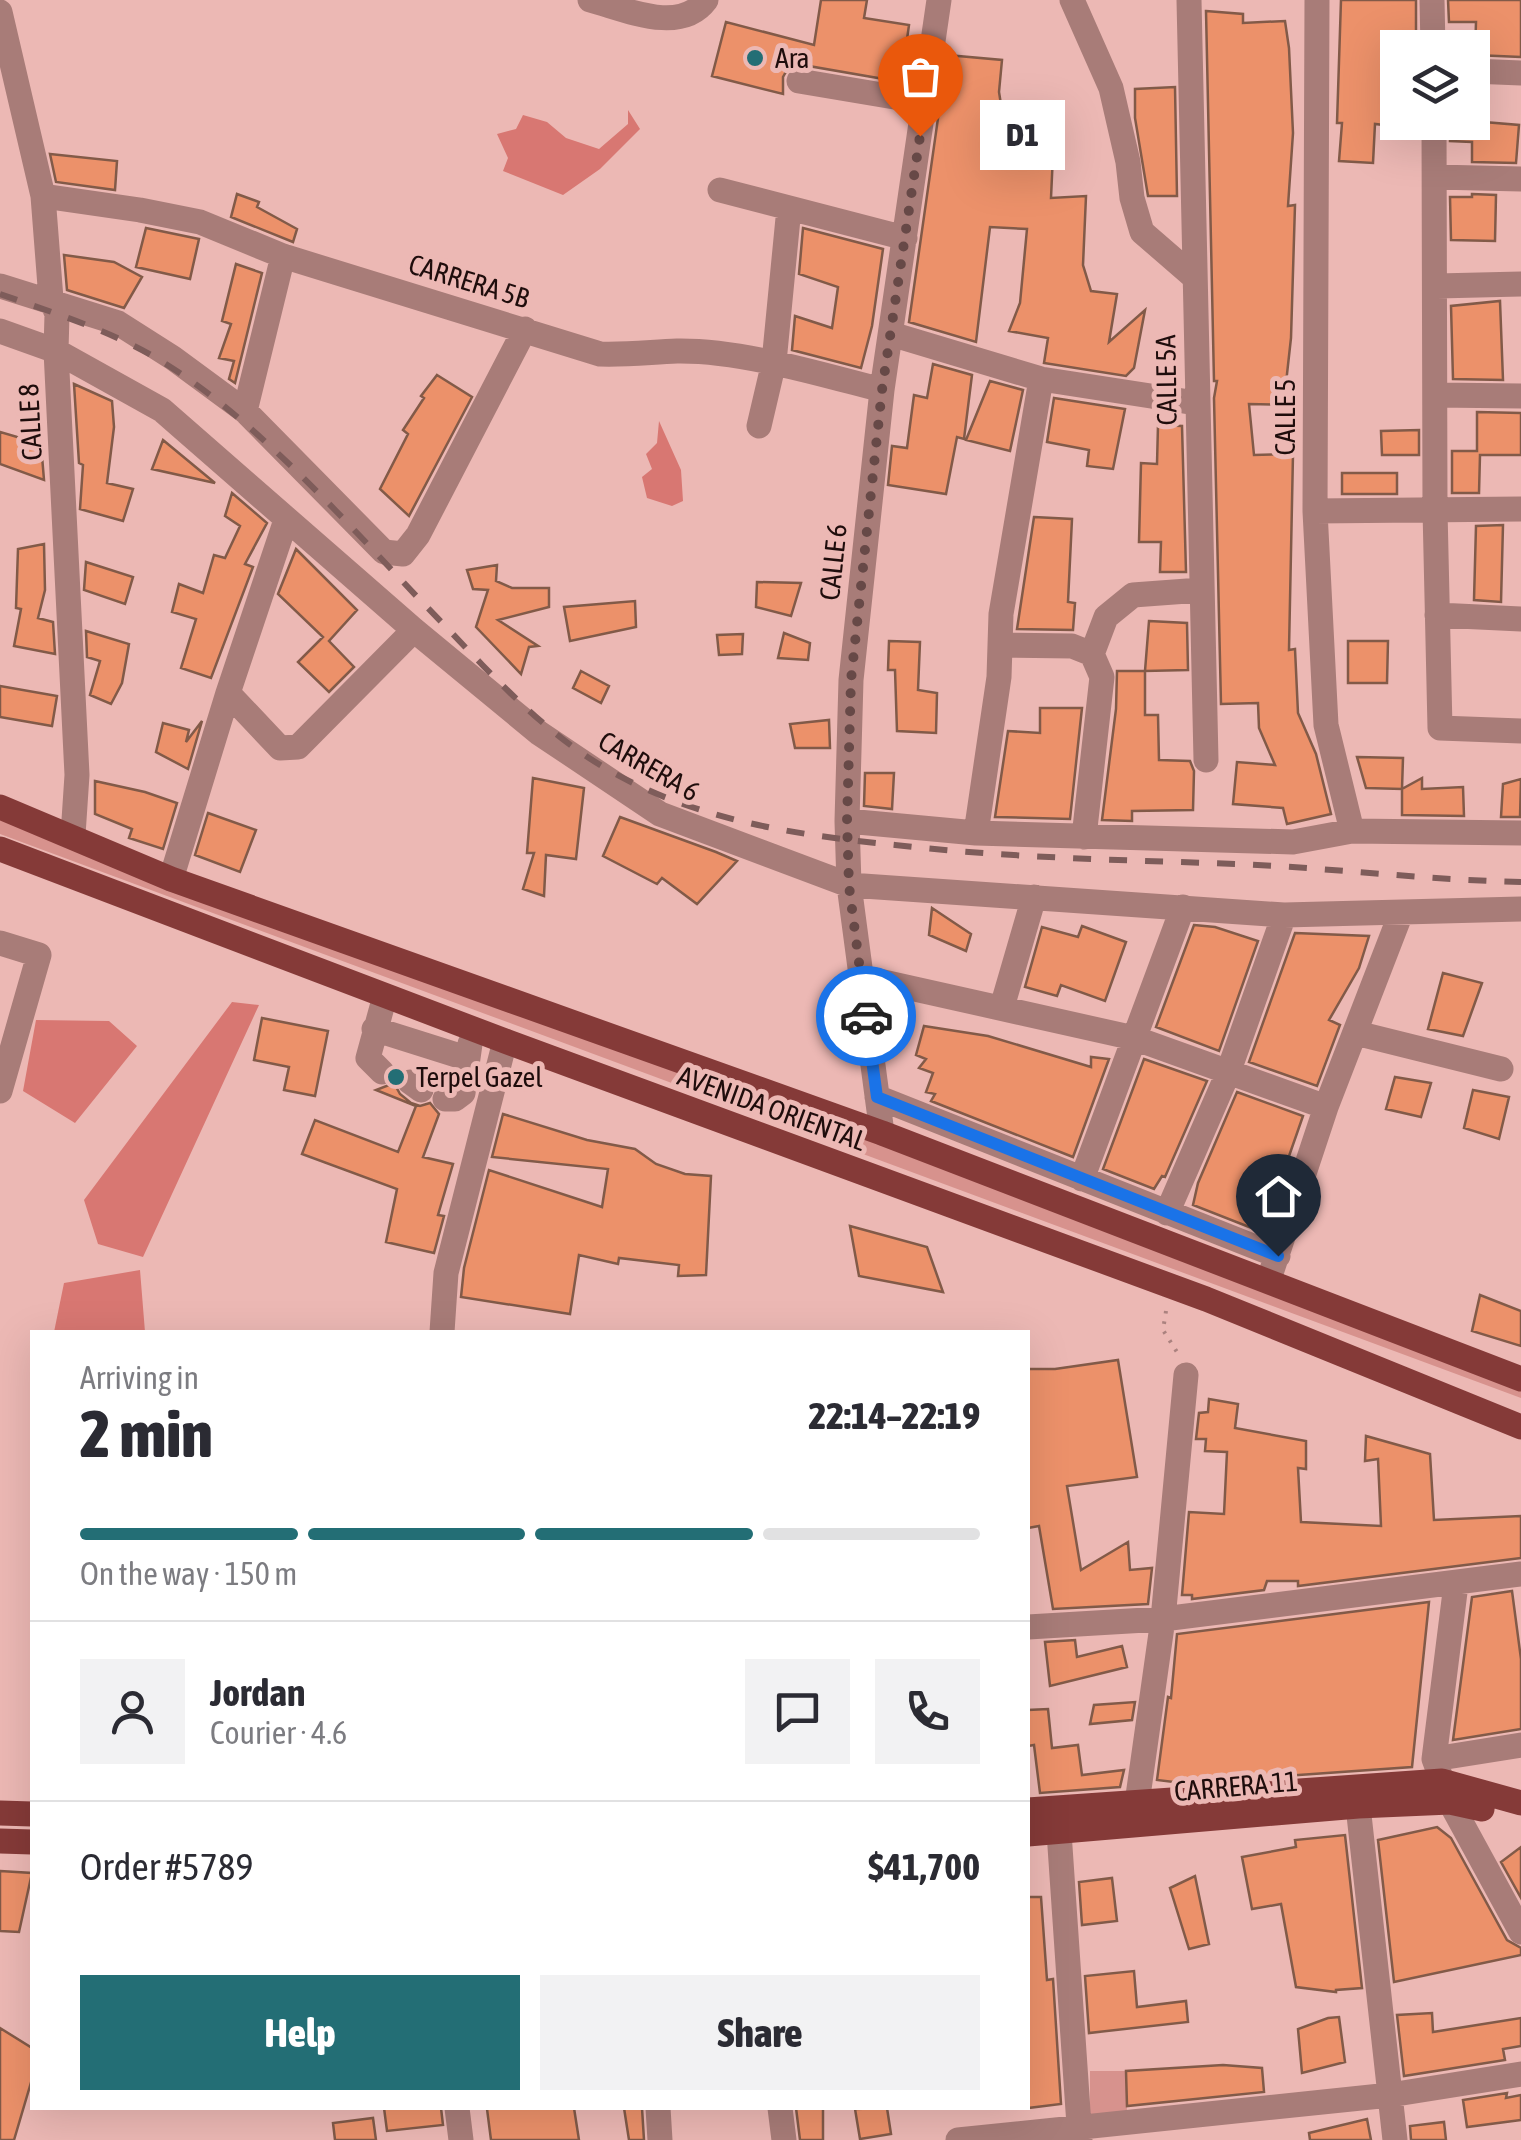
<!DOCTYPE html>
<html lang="en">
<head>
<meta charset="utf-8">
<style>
  :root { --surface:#fff; --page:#f2f2f3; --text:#2b2b33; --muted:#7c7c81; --line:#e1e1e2; --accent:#236e75 }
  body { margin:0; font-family:"Asap Condensed",sans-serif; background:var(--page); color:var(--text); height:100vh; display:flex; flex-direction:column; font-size:38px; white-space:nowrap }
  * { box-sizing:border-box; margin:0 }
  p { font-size:32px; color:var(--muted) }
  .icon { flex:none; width:55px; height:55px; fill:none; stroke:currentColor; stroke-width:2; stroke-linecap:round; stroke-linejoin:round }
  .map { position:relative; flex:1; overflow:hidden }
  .drawer { position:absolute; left:30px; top:1330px; width:1000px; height:780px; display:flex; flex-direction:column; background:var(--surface); border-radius:0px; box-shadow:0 10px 40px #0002 }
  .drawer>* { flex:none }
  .tools { position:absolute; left:1380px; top:30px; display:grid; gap:20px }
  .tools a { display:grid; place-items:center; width:110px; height:110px; border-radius:0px; background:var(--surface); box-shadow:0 10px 40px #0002; font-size:50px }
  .pin { position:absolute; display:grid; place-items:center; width:85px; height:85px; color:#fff; margin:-102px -42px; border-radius:50% 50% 50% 0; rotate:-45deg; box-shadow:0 0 10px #0007 }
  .pin .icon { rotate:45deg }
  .courier { position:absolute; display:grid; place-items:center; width:100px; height:100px; margin:-50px; border:8px solid #1a73e8; border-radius:50%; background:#fff; color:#222; box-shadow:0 2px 12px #0007 }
  .bubble { position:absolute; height:70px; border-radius:0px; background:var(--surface); box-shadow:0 10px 40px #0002; font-size:32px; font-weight:800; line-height:70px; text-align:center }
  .overview em { font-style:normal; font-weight:800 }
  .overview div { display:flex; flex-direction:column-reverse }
  .overview { display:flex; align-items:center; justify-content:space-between; height:170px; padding:0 50px }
  h1 { font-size:65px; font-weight:800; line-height:75px }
  .bar { display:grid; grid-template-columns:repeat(4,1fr); gap:15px 10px; align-content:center; height:120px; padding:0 50px }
  .bar i { height:12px; border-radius:8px; background:var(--line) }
  .bar .on { background:var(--accent) }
  .bar p { grid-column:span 4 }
  .line { display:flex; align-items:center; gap:25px; padding:0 50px; border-top:2px solid var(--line) }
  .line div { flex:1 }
  .round { display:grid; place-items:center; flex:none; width:105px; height:105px; border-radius:0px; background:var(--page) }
  .button { display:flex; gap:20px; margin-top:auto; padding:20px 50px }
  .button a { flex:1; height:115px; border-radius:0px; background:var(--accent); color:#fff; font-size:40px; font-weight:800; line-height:115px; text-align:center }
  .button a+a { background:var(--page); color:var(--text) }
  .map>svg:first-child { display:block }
  .green { fill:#d7928d }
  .forest { fill:#d87772 }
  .building { fill:#ec916a; stroke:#825a48; stroke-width:2.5 }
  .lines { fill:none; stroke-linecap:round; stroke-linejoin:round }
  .path { stroke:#ab827f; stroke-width:4; stroke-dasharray:2.5 8; stroke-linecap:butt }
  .minor { stroke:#a87c78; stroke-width:25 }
  .major { stroke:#853a38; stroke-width:25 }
  .rail { stroke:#7e5c5a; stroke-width:6; stroke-dasharray:18 18; stroke-linecap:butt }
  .done { stroke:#674947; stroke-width:10; stroke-dasharray:0 18 }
  .route { stroke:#1a73e8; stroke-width:12 }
  .poi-dot { fill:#236e75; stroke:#ecb8b4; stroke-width:4 }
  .labels { text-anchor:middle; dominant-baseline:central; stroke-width:10; stroke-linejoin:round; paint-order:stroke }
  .poi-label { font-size:28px; fill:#1f0d0c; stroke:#ecb8b4; text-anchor:start }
  .street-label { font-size:28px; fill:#1f0d0c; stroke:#ecb8b4 }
</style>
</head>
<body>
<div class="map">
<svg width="1521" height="2140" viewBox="0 0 1521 2140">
  <rect width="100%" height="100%" fill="#ecb8b4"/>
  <path class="green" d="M 0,814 L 1521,1384 L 1521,1398 L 0,834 Z
    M 1090,2071 L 1126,2071 L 1127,2113 L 1090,2117 Z"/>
  <path class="forest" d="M 628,110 L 640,129 L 600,169 L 563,195 L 503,171 L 508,158 L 497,134 L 516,129 L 523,115 L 547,122 L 566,138 L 599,149 L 628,124 Z
    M 659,421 L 681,470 L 683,501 L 672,506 L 647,498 L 642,477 L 652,469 L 646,454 L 657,443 Z
    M 232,1002 L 259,1005 L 143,1257 L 98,1244 L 84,1200 Z
    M 36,1020 L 109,1021 L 137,1046 L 75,1123 L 23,1091 Z
    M 140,1270 L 145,1332 L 54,1332 L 64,1283 Z"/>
  <path class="building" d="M 821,0 L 867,0 L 864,18 L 909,25 L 901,82 L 791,63 L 783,77 L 783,94 L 712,76 L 726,22 L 814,45 Z
    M 1341,0 L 1416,0 L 1416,35 L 1387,35 L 1384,125 L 1375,124 L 1373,163 L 1339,161 L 1342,123 L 1337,123 Z
    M 1448,0 L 1521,0 L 1521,57 L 1475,55 L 1476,22 L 1449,22 Z
    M 1206,11 L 1243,14 L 1243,23 L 1285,21 L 1289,48 L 1293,133 L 1288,206 L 1295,205 L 1291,338 L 1286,383 L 1290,383 L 1290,405 L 1249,404 L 1254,455 L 1293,454 L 1289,650 L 1295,649 L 1298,713 L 1316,754 L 1331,814 L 1287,824 L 1283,808 L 1233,804 L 1237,762 L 1275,765 L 1259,728 L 1258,703 L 1221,704 L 1214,398 L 1217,381 L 1214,381 Z
    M 947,55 L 1002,60 L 999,92 L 1006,136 L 1054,132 L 1051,198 L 1086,196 L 1083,265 L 1091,291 L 1117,294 L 1109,342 L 1145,310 L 1134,368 L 1126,376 L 1044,363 L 1048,338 L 1009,331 L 1020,303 L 1027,229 L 990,227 L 976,342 L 909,322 Z
    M 1175,87 L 1177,196 L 1148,196 L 1135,118 L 1135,89 Z
    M 1472,121 L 1519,125 L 1516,163 L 1472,162 L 1472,142 L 1450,141 L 1450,122 Z
    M 50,154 L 117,161 L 115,190 L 56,182 Z
    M 237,194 L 259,202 L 257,207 L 297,229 L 293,242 L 231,217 Z
    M 1472,194 L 1496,195 L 1495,241 L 1451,240 L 1450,197 L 1472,197 Z
    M 146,228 L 199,239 L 190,279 L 136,267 Z
    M 803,228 L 883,249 L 872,326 L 861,368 L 792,350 L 795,316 L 832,328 L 838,287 L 799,274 Z
    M 64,255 L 114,262 L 142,277 L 124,308 L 67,290 Z
    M 236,264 L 262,273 L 235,383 L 229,379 L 234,361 L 219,358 L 231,324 L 222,321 Z
    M 1500,301 L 1503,380 L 1453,379 L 1451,306 Z
    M 933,364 L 972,375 L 964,439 L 957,437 L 946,494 L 888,485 L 892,446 L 907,448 L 914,395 L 927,398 Z
    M 437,375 L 472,397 L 409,516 L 380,489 L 408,434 L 403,430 L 424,398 L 421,396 Z
    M 990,381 L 1023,390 L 1010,451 L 966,440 Z
    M 74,384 L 112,401 L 114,427 L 107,483 L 133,489 L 123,521 L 80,509 L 83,465 L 79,463 Z
    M 1054,398 L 1125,409 L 1113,469 L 1087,466 L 1089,450 L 1047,442 Z
    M 1477,412 L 1521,413 L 1521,455 L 1480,455 L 1479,493 L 1452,493 L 1452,451 L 1477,451 Z
    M 1158,425 L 1182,426 L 1186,572 L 1160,572 L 1161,542 L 1139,542 L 1141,463 L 1157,464 Z
    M 1419,430 L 1419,455 L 1382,455 L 1381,431 Z
    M 0,432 L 41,444 L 44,480 L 0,464 Z
    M 163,440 L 215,483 L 152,469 Z
    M 1342,473 L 1397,473 L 1397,494 L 1342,494 Z
    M 232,493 L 267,523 L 245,564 L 253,567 L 211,678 L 181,668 L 196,619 L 172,612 L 179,584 L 203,593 L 214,555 L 225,558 L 240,526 L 225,516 Z
    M 1034,517 L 1072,519 L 1068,602 L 1075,603 L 1073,630 L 1017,629 Z
    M 1503,525 L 1501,602 L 1474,600 L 1476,526 Z
    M 44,544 L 45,590 L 38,618 L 53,622 L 55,654 L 14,646 L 21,609 L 16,608 L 18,549 Z
    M 296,549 L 357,610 L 329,641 L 354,667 L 329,692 L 298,662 L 323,637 L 278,594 Z
    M 86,562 L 133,577 L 125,604 L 84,590 Z
    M 497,565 L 496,581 L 512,588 L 549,588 L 549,607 L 498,620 L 538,646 L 529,647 L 521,674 L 476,627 L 488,590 L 473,589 L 467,570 Z
    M 757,582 L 801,583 L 791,616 L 756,607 Z
    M 635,601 L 636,627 L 570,641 L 564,607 Z
    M 1149,621 L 1187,623 L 1188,670 L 1145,671 Z
    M 86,631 L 129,644 L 122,683 L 111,704 L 90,695 L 100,661 L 87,657 Z
    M 784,633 L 810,643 L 808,660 L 778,658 Z
    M 743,634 L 742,654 L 719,655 L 717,635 Z
    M 889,641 L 920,642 L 918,690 L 937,693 L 936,733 L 897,731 L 895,670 L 888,670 Z
    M 1348,641 L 1388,641 L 1387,683 L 1348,683 Z
    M 581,671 L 609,686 L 601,703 L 573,688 Z
    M 1117,671 L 1145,671 L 1145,715 L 1158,715 L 1159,760 L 1190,761 L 1194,771 L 1193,810 L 1132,811 L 1132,821 L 1102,820 L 1116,709 Z
    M 0,686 L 57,696 L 52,726 L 0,717 Z
    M 1040,708 L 1082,708 L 1070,819 L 995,817 L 1008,731 L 1040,733 Z
    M 829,720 L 830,748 L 795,748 L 790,724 Z
    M 202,721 L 188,769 L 156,752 L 163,723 L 189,730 L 186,742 Z
    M 1357,757 L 1403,758 L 1402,789 L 1366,788 Z
    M 865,773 L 894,773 L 892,809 L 864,806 Z
    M 533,778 L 584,788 L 576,859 L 546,855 L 544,896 L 523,889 L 534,853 L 527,853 Z
    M 1422,778 L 1422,789 L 1463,787 L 1464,816 L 1402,815 L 1402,789 Z
    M 1521,779 L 1520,817 L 1501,817 L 1503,784 Z
    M 95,781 L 145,792 L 177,803 L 163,849 L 129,838 L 132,829 L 95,814 Z
    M 208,813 L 256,830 L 240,872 L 195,855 Z
    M 620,817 L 716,852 L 737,861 L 697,904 L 662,878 L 657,884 L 603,856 Z
    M 932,908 L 971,934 L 966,951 L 929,935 Z
    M 1194,925 L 1215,927 L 1258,941 L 1219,1051 L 1156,1027 Z
    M 1082,926 L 1126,942 L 1105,1001 L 1061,985 L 1057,996 L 1025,987 L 1042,927 L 1078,937 Z
    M 1295,933 L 1369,936 L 1359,968 L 1329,1020 L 1340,1025 L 1317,1086 L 1249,1062 Z
    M 1443,973 L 1482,983 L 1463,1036 L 1428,1029 Z
    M 262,1018 L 328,1031 L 315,1096 L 284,1090 L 289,1067 L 254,1060 Z
    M 924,1026 L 988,1036 L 1091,1067 L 1091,1057 L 1109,1059 L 1073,1157 L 931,1101 L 935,1094 L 926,1092 L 933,1073 L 919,1068 L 926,1059 L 916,1055 Z
    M 1144,1059 L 1207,1081 L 1165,1177 L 1162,1176 L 1154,1189 L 1103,1169 Z
    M 1395,1077 L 1431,1083 L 1421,1117 L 1386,1109 Z
    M 394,1083 L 400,1094 L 411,1103 L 420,1106 L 430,1103 L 439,1114 L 423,1157 L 453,1164 L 438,1215 L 444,1216 L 434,1253 L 386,1242 L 397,1189 L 302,1154 L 315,1120 L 398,1152 L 416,1106 L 376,1090 Z
    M 1473,1090 L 1509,1097 L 1499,1139 L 1464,1128 Z
    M 1237,1092 L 1303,1116 L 1281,1179 L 1284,1180 L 1267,1234 L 1193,1205 L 1198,1183 Z
    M 503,1114 L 587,1140 L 635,1149 L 656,1164 L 685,1174 L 711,1176 L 706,1275 L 678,1276 L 679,1265 L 619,1258 L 618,1264 L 579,1255 L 570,1314 L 461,1297 L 464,1268 L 489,1170 L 602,1207 L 608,1169 L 492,1157 Z
    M 850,1226 L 927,1247 L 943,1292 L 859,1276 Z
    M 1480,1295 L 1521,1311 L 1521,1346 L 1472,1331 Z
    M 1118,1360 L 1137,1477 L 1067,1486 L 1081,1570 L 1128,1542 L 1130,1570 L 1152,1568 L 1148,1604 L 1053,1609 L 1039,1526 L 1028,1528 L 1028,1369 L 1055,1369 Z
    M 1209,1399 L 1238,1404 L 1235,1428 L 1306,1441 L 1306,1469 L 1298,1468 L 1301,1522 L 1381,1526 L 1378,1459 L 1365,1461 L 1366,1436 L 1430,1454 L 1434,1520 L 1521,1516 L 1521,1558 L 1298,1586 L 1298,1581 L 1267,1581 L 1264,1590 L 1192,1599 L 1192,1595 L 1182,1595 L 1189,1512 L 1224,1514 L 1227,1452 L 1205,1451 L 1206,1439 L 1196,1439 L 1199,1413 L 1208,1412 Z
    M 1512,1591 L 1521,1659 L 1521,1729 L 1453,1740 L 1472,1597 Z
    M 1429,1602 L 1412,1767 L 1182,1783 L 1157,1780 L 1168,1697 L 1171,1698 L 1177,1634 Z
    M 1075,1640 L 1077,1657 L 1122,1646 L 1127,1667 L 1050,1686 L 1045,1642 Z
    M 1135,1702 L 1132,1720 L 1090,1724 L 1094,1705 Z
    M 1048,1709 L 1052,1748 L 1078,1745 L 1082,1775 L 1124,1770 L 1120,1787 L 1040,1793 L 1034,1745 L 1028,1746 L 1028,1710 Z
    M 1437,1827 L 1451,1838 L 1507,1940 L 1521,1948 L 1521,1955 L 1394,1982 L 1378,1840 Z
    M 1345,1835 L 1362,1988 L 1336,1990 L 1336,1992 L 1296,1987 L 1281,1904 L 1252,1909 L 1242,1857 L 1296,1847 L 1295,1840 Z
    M 1521,1847 L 1521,1898 L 1501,1862 Z
    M 0,1871 L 32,1873 L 19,1932 L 0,1931 Z
    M 1195,1876 L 1209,1944 L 1189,1949 L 1170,1888 Z
    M 1112,1878 L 1117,1921 L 1082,1925 L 1079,1882 Z
    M 1028,1897 L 1041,1897 L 1047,1980 L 1053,1979 L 1061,2104 L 1028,2108 Z
    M 1134,1971 L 1137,2007 L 1186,2001 L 1188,2022 L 1089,2033 L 1085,1976 Z
    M 1432,2013 L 1433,2032 L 1521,2018 L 1521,2046 L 1503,2049 L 1505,2060 L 1404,2076 L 1397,2015 Z
    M 1339,2017 L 1345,2062 L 1302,2073 L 1298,2029 L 1328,2018 Z
    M 0,2028 L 32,2048 L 32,2079 L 14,2140 L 0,2140 Z
    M 1223,2065 L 1262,2068 L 1264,2092 L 1127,2106 L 1126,2071 Z
    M 1507,2093 L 1506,2098 L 1521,2095 L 1521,2120 L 1467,2127 L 1463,2100 Z
    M 384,2108 L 441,2108 L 443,2125 L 387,2131 Z
    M 498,2108 L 574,2108 L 579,2140 L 491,2140 L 487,2109 Z
    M 624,2108 L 642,2108 L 644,2140 L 629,2140 Z
    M 796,2108 L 823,2108 L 823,2140 L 800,2140 Z
    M 887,2108 L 891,2134 L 860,2139 L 855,2109 Z
    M 373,2118 L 376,2140 L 335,2140 L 333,2123 Z
    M 1367,2119 L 1371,2140 L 1310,2140 L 1309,2133 Z
    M 1444,2122 L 1446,2140 L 1411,2140 L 1410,2126 Z"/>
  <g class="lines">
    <path class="path" d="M 1166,1311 L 1163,1330 L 1177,1352"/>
    <path class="minor" d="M 590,0 C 625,9 680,35 706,0
      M 1072,0 L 1111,88 L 1128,162 L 1132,198 L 1142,232 L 1194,277
      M 1189,0 L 1206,760
      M 1317,0 L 1315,511 L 1326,725 L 1352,831
      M 1432,0 L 1433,48
      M 0,12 L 43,196 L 51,299 L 57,314 L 56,351 L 77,775 L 73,835
      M 1472,71 L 1521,73
      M 799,81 L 924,102
      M 1434,122 L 1435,510 L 1440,728 L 1521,731
      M 1435,177 L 1521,179
      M 720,190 L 905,238
      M 43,196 L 140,210 L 200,222 L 283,256 L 600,354 C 626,355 651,352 677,351 C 741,350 820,374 882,390
      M 0,286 L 118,323 L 173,358 L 245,411 L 384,552 L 403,554 L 418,535 L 525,329
      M 1437,286 L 1521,284
      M 0,331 L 56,351 L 162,410 L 414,630 L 539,733 L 660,814 L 849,885 L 1284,915 L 1521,909
      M 891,334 L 1041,379 L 1196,403
      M 1436,395 L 1521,396
      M 245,411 L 283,256
      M 759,426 L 774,362 L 789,208
      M 1315,511 L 1521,509
      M 1437,615 L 1521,619
      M 1000,645 L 1072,646 L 1092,654
      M 1092,654 L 1106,617 L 1133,595 L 1201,590
      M 228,693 L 280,748 L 298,747 L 414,630
      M 847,821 L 976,833 L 1293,842 L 1352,831 L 1521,833
      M 976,833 L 999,677 L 1001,614 L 1041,379
      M 1084,837 L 1102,677 L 1092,654
      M 171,879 L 228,693 L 286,520
      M 0,943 L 39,955 L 0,1091
      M 861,977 L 1134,1038 L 1326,1107
      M 1002,1007 L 1034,897
      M 374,1029 L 466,1058
      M 1356,1033 L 1501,1069
      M 382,1072 L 368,1058 L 385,996
      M 410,1082 L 421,1090
      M 877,1097 L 1278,1256
      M 445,1099 L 455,1099 L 463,1093 L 470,1044
      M 882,1133 L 849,885 L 847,821 L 851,680 L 882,390 L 939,0
      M 1082,1179 L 1183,907
      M 1167,1213 L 1228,1073 L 1284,915
      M 1272,1270 L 1326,1107 L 1401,913
      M 442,1332 L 446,1273 L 505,1041
      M 1456,1584 L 1434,1759 L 1450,1802 L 1521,1932
      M 1028,1627 L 1163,1619 L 1521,1574
      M 1434,1759 L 1521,1745
      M 1137,1803 L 1163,1619 L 1186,1375
      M 1358,1806 L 1395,2140
      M 1059,1832 L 1080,2140
      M 457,2108 L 461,2140
      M 658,2108 L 660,2140
      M 780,2108 L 784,2140
      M 958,2140 L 1390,2095 L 1521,2074"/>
    <path class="major" d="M 0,807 L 171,879 L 882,1133 L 1521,1379
      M 0,849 L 505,1041 L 1206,1299 L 1521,1427
      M 1028,1810 L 1442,1781 L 1521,1803
      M 0,1813 L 32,1814
      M 1028,1834 L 1358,1806 L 1450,1802 L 1482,1809
      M 0,1841 L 32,1842"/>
    <path class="rail" d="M 0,294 C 51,312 103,328 151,355 C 250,412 344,520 423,603 C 475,656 524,714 586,756 C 679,818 787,834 895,845 C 1009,858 1124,860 1238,864 C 1333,868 1426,880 1521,882"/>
  </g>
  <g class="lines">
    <path class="done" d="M 866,1016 L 849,886 L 847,821 L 851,680 L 882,390 L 920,136"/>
    <path class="route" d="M 866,1016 L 877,1097 L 1278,1256"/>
  </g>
  <g class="poi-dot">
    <circle cx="755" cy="58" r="10"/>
    <circle cx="396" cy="1077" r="10"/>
  </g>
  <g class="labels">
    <g class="poi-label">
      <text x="775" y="58">Ara</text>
      <text x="416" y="1077">Terpel Gazel</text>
    </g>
    <g class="street-label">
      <text transform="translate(469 281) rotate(17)">CARRERA 5B</text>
      <text transform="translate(1166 380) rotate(-91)">CALLE 5A</text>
      <text transform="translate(1285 417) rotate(-90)">CALLE 5</text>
      <text transform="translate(30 422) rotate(-93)">CALLE 8</text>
      <text transform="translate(833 562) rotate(-84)">CALLE 6</text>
      <text transform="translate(649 766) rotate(30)">CARRERA 6</text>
      <text transform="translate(772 1108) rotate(20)">AVENIDA ORIENTAL</text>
      <text transform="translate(1236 1786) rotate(-5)">CARRERA 11</text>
    </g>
  </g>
</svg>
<div class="tools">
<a><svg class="icon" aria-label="layers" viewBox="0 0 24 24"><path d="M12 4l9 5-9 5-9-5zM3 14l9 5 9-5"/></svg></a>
</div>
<div class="pin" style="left:920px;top:136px;background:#ea580c"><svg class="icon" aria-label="bag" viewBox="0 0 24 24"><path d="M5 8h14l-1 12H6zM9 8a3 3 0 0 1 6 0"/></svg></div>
<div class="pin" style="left:1278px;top:1256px;background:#1f2937"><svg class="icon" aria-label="home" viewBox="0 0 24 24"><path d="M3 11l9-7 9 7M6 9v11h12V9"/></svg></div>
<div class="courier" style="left:866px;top:1016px"><svg class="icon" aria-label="car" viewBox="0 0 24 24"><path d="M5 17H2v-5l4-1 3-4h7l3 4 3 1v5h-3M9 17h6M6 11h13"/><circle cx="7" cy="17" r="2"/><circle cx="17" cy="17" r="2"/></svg></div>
<div class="bubble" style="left:980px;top:100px;width:85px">D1</div>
<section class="drawer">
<div class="overview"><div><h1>2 min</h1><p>Arriving in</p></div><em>22:14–22:19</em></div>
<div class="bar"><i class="on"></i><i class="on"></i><i class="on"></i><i></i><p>On the way · 150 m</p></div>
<div class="line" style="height:180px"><a class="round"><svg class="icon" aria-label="person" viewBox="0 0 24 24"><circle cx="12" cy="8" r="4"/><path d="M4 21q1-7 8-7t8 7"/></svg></a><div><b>Jordan</b><p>Courier · 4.6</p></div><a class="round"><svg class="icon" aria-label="chat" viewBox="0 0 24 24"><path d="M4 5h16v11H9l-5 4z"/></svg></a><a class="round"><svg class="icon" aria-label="phone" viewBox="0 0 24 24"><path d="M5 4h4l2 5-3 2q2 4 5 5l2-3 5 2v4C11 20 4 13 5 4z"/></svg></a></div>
<div class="line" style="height:130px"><div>Order #5789</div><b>$41,700</b></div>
<div class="button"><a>Help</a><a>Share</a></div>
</section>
</div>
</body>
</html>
